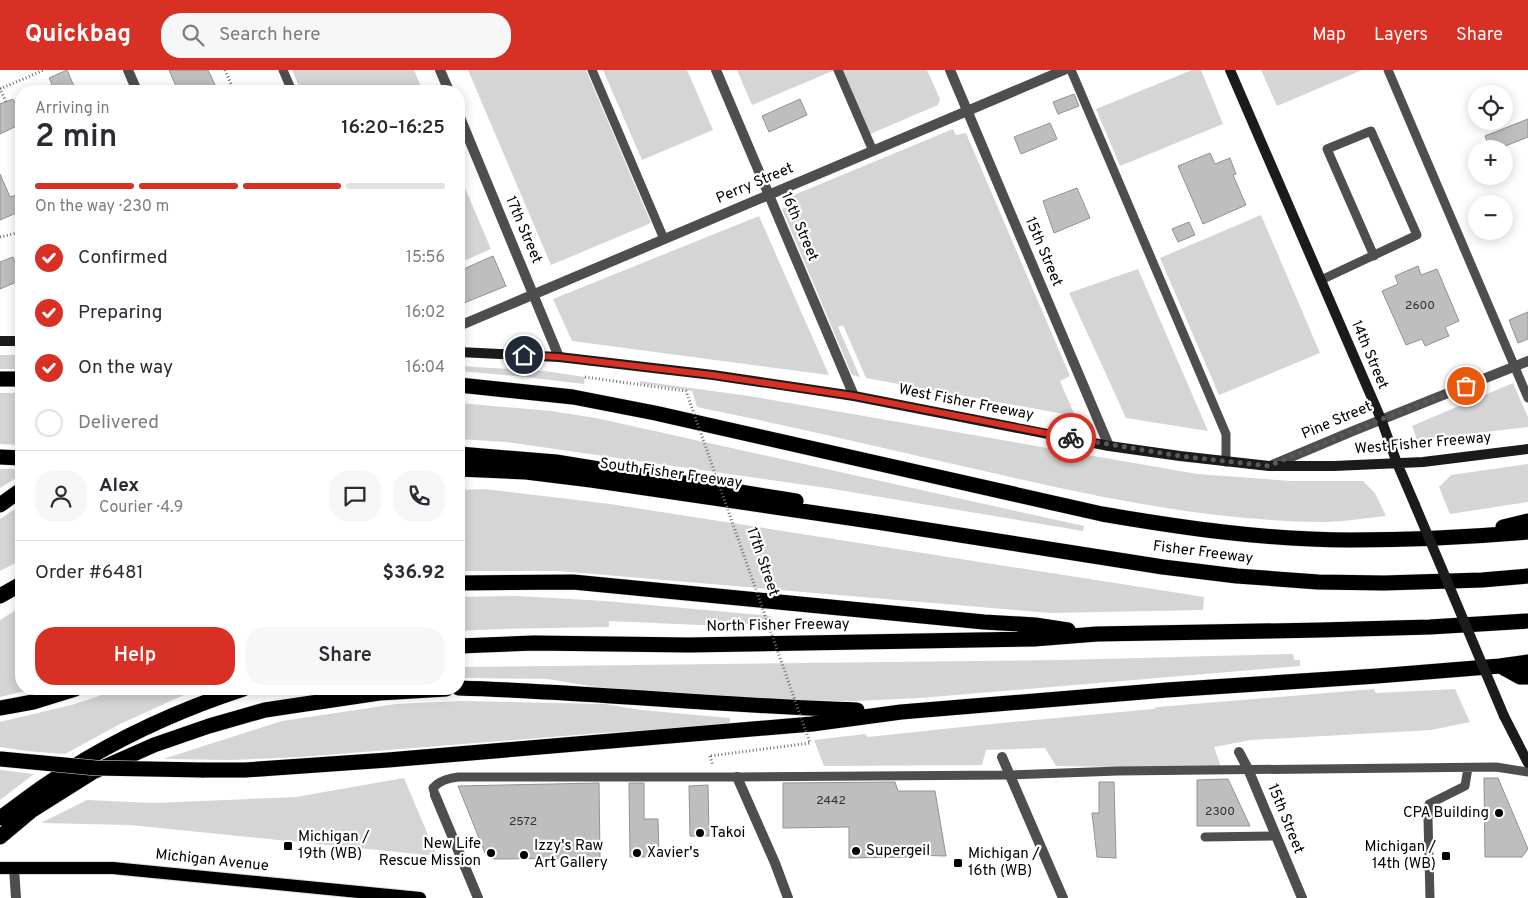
<!DOCTYPE html>
<html lang="en">
<head>
<meta charset="utf-8">
<style>
  :root { --surface:#fff; --page:#f7f7f7; --text:#2b2b33; --muted:#7c7c81; --line:#e1e1e2; --accent:#d93025 }
  body { margin:0; font-family:Overpass,sans-serif; background:var(--page); color:var(--text); height:100vh; display:flex; flex-direction:column; font-size:19px; white-space:nowrap }
  * { box-sizing:border-box; margin:0 }
  p { font-size:16px; color:var(--muted) }
  .icon { flex:none; width:28px; height:28px; fill:none; stroke:currentColor; stroke-width:2; stroke-linecap:round; stroke-linejoin:round }
  .map { position:relative; flex:1; overflow:hidden }
  .side { position:absolute; left:15px; top:15px; width:450px; height:610px; display:flex; flex-direction:column; background:var(--surface); border-radius:20px; box-shadow:0 2px 12px #0003 }
  .side>* { flex:none }
  .fabs { position:absolute; left:1468px; top:15px; display:grid; gap:10px }
  .fabs a { display:grid; place-items:center; width:45px; height:45px; border-radius:50%; background:var(--surface); box-shadow:0 2px 12px #0003; font-size:25px }
  .pin { position:absolute; display:grid; place-items:center; width:42px; height:42px; color:#fff; margin:-21px; border:2px solid #fff; border-radius:50%; box-shadow:0 1px 5px #0007 }
  .courier { position:absolute; display:grid; place-items:center; width:50px; height:50px; margin:-25px; border:4px solid #d93025; border-radius:50%; background:#fff; color:#222; box-shadow:0 1px 6px #0007 }
  .head em { font-style:normal; font-weight:600 }
  .head div { display:flex; flex-direction:column-reverse }
  .head { display:flex; align-items:center; justify-content:space-between; height:85px; padding:0 20px }
  h1 { font-size:32px; font-weight:600; line-height:38px }
  .bar { display:grid; grid-template-columns:repeat(4,1fr); gap:8px 5px; align-content:center; height:60px; padding:0 20px }
  .bar i { height:6px; border-radius:4px; background:var(--line) }
  .bar .current { background:var(--accent) }
  .bar p { grid-column:span 4 }
  .line { display:flex; align-items:center; gap:12px; padding:0 20px; border-top:1px solid var(--line) }
  .line div { flex:1 }
  .round { display:grid; place-items:center; flex:none; width:52px; height:52px; border-radius:20px; background:var(--page) }
  ol { padding:0 20px; list-style:none }
  li { display:flex; align-items:center; gap:15px; height:55px }
  li p { margin-inline-start:auto }
  li .icon { padding:5px; border-radius:50%; background:var(--accent); color:#fff; stroke-width:4 }
  li:last-child { color:var(--muted) }
  li i { width:28px; height:28px; border:2px solid var(--line); border-radius:50% }
  .primary-button { display:flex; gap:10px; margin-top:auto; padding:10px 20px }
  .primary-button a { flex:1; height:58px; border-radius:20px; background:var(--accent); color:#fff; font-size:20px; font-weight:600; line-height:58px; text-align:center }
  .primary-button a+a { background:var(--page); color:var(--text) }
  header { display:flex; align-items:center; gap:30px; box-sizing:border-box; height:70px; padding:0 25px; background:var(--accent); color:#fff }
  header strong { font-size:24px }
  nav { display:flex; gap:28px; margin-inline-start:auto; font-size:18px }
  .search { width:350px; height:45px; background:var(--page); display:flex; align-items:center; gap:12px; box-sizing:border-box; padding:0 18px; border-radius:20px; color:var(--muted); font-size:19px }
  .map>svg:first-child { display:block }
  .grass { fill:#d5d5d5 }
  .building { fill:#bebebe; stroke:#929292 }
  .lines { fill:none; stroke-linecap:round; stroke-linejoin:round }
  .primary-casing { stroke:#dbdbdb; stroke-width:14 }
  .highway-casing { stroke:#dbdbdb; stroke-width:16 }
  .path { stroke:#707070; stroke-width:3; stroke-dasharray:1 2.5; stroke-linecap:butt }
  .lane { stroke:#4e4e4e; stroke-width:9 }
  .street { stroke:#4e4e4e; stroke-width:10 }
  .secondary { stroke:#1b1b1b; stroke-width:10 }
  .primary { stroke:#000; stroke-width:12 }
  .highway { stroke:#000; stroke-width:15 }
  .highway-bridge-casing { stroke:#dbdbdb; stroke-width:16; stroke-linecap:butt }
  .path-bridge { stroke:#707070; stroke-width:3; stroke-dasharray:1 2.5; stroke-linecap:butt }
  .secondary-bridge { stroke:#1b1b1b; stroke-width:10 }
  .highway-bridge { stroke:#000; stroke-width:15 }
  .done { stroke:#595959; stroke-width:5; stroke-dasharray:0 9 }
  .route { stroke:#d93025; stroke-width:6 }
  .poi-dot { fill:#000; stroke:#fff; stroke-width:2 }
  .labels { text-anchor:middle; dominant-baseline:central; stroke-width:4.5; stroke-linejoin:round; paint-order:stroke }
  .number-label { font-size:12px; fill:#303030 }
  .street-label { font-size:15px; fill:#000; stroke:#fff }
  .poi-label { font-size:15px; fill:#000; stroke:#fff; text-anchor:start }
</style>
</head>
<body>
<header>
<strong>Quickbag</strong>
<div class="search"><svg class="icon" aria-label="search" viewBox="0 0 24 24"><circle cx="10" cy="10" r="6"/><path d="M15 15l6 6"/></svg>Search here</div>
<nav><a>Map</a><a>Layers</a><a>Share</a></nav>
</header>
<div class="map">
<svg width="1528" height="828" viewBox="0 0 1528 828">
  <rect width="100%" height="100%" fill="#fff"/>
  <path class="grass" d="M 292,0 L 414,0 L 423,21 L 301,21 Z
    M 468,0 L 586,0 L 651,153 L 551,195 Z
    M 603,0 L 687,0 L 713,60 L 642,90 Z
    M 737,0 L 835,0 L 752,35 Z
    M 843,0 L 927,0 L 940,29 L 938,35 L 870,64 Z
    M 1192,0 L 1201,0 L 1223,54 L 1120,96 L 1096,39 Z
    M 1261,0 L 1362,0 L 1277,36 Z
    M 953,59 L 956,65 L 966,63 L 1070,306 L 1060,311 L 1075,346 L 866,308 L 843,255 L 838,257 L 860,307 L 852,305 L 782,139 L 792,135 L 789,127 Z
    M 459,104 L 491,179 L 459,193 Z
    M 1261,145 L 1320,283 L 1219,325 L 1160,188 Z
    M 759,146 L 829,305 L 572,271 L 553,229 Z
    M 1138,199 L 1208,361 L 1126,348 L 1069,223 Z
    M 0,285 L 21,285 L 21,299 L 0,299 Z
    M 459,296 L 545,301 L 585,307 L 584,314 L 517,306 L 459,301 Z
    M 640,311 L 749,326 L 1197,404 L 1291,411 L 1363,411 L 1375,423 L 1386,446 C 1365,448 1343,452 1322,452 C 1211,451 1101,428 993,403 C 895,381 796,357 697,337 L 692,321 L 639,313 Z
    M 1513,313 L 1528,347 L 1528,357 L 1417,370 L 1412,356 Z
    M 0,323 L 21,323 L 21,375 L 0,374 Z
    M 459,333 L 551,341 L 596,348 L 1084,456 L 1083,461 L 827,418 L 506,372 L 459,369 Z
    M 1528,394 L 1528,432 L 1450,444 L 1439,417 L 1451,405 Z
    M 0,399 L 21,399 L 21,405 L 0,418 Z
    M 485,419 L 610,434 L 1204,527 L 1203,540 L 1050,543 L 558,501 L 459,501 L 459,420 Z
    M 21,435 L 21,490 L 0,501 L 0,449 Z
    M 517,526 L 605,531 L 772,546 L 772,554 L 700,555 L 609,551 L 609,557 L 501,559 L 459,561 L 459,527 Z
    M 21,537 L 21,619 L 34,619 L 0,627 L 0,550 Z
    M 1293,584 L 1294,590 L 1300,590 L 1300,596 L 920,628 L 856,631 L 782,630 L 608,619 L 548,609 L 459,608 L 459,598 L 464,597 L 1062,590 Z
    M 120,619 L 197,619 L 120,654 L 65,684 L 26,681 L 0,677 L 0,652 L 75,634 Z
    M 1374,619 L 1376,623 L 1455,619 L 1470,652 L 1431,660 L 1251,670 L 1214,677 L 1221,697 L 1116,697 L 1056,696 L 1045,678 L 986,680 L 982,695 L 824,696 L 814,670 L 865,664 L 868,667 L 981,655 L 1153,639 L 1157,637 Z
    M 462,631 L 605,634 L 641,640 L 730,648 L 730,655 L 601,663 L 300,687 L 230,690 L 163,689 L 282,651 L 396,634 Z
    M 0,700 L 34,704 L 0,730 Z
    M 404,708 L 437,786 L 130,755 L 41,753 L 87,730 L 154,733 L 296,727 Z"/>
  <path class="building" d="M 67,0 L 76,21 L 55,21 L 49,8 Z
    M 169,0 L 208,0 L 218,21 L 178,21 Z
    M 1074,24 L 1079,36 L 1058,44 L 1053,32 Z
    M 13,29 L 15,33 L 21,30 L 21,54 L 0,64 L 0,34 Z
    M 800,29 L 807,45 L 769,62 L 762,46 Z
    M 1528,49 L 1528,67 L 1498,79 L 1490,79 L 1485,66 Z
    M 1050,53 L 1057,69 L 1021,84 L 1014,67 Z
    M 1210,83 L 1215,94 L 1230,88 L 1236,104 L 1233,105 L 1246,135 L 1203,154 L 1178,96 Z
    M 0,104 L 10,127 L 16,125 L 21,137 L 21,141 L 0,150 Z
    M 1077,118 L 1090,148 L 1054,163 L 1043,131 Z
    M 1189,152 L 1195,165 L 1178,172 L 1172,159 Z
    M 493,186 L 506,216 L 459,235 L 459,201 Z
    M 13,187 L 16,194 L 21,192 L 21,210 L 0,219 L 0,192 Z
    M 1418,196 L 1421,205 L 1437,199 L 1459,251 L 1445,257 L 1449,266 L 1425,276 L 1422,269 L 1406,275 L 1382,221 L 1398,214 L 1395,206 Z
    M 1528,242 L 1528,269 L 1518,273 L 1509,250 Z
    M 1484,708 L 1498,708 L 1528,779 L 1522,787 L 1485,787 Z
    M 1228,709 L 1250,756 L 1197,756 L 1197,710 Z
    M 895,712 L 898,721 L 935,721 L 946,786 L 910,785 L 910,787 L 849,788 L 849,757 L 783,758 L 783,713 Z
    M 1099,712 L 1114,712 L 1116,788 L 1097,787 L 1092,743 L 1099,743 Z
    M 599,713 L 600,788 L 494,789 L 485,783 L 458,716 Z
    M 629,713 L 644,713 L 644,749 L 658,749 L 659,787 L 630,787 Z
    M 708,715 L 709,766 L 690,766 L 689,716 Z"/>
  <g class="lines">
    <g class="primary-casing">
      <path id="primary" d="M 0,798 L 113,798 L 133,800 L 420,828"/>
    </g>
    <g class="highway-casing">
      <path id="highway" d="M 0,309 L 21,309
        M 459,315 L 573,327 L 655,343 L 1102,444 C 1184,458 1267,470 1350,470 C 1410,470 1469,467 1528,462
        M 459,384 L 556,392 L 796,431
        M 0,387 L 21,388
        M 459,399 L 526,402 L 591,410 L 877,452 L 1163,497 L 1237,506 L 1318,512 L 1384,513 L 1482,510 L 1528,506
        M 0,435 L 21,420
        M 1503,457 L 1528,451
        M 459,513 L 573,512 L 984,552 L 1035,555 L 1068,560
        M 0,526 L 21,514
        M 459,576 L 534,573 L 689,575 L 1034,569 L 1097,564 L 1321,560 L 1430,557 L 1528,551
        M 1500,596 L 1520,607 L 1528,607
        M 459,618 C 592,622 724,636 857,640
        M 0,638 L 33,632 L 75,619
        M 202,700 L 245,700 L 388,690 L 812,654 L 901,642 L 1167,620 L 1377,606 L 1500,596 L 1528,592
        M 0,748 C 17,736 33,723 50,712 C 109,672 176,641 243,619
        M 0,767 L 31,741 L 93,702 L 154,675 L 209,656 L 265,640 L 379,623 L 446,619"/>
    </g>
    <path class="path" d="M 225,0 L 234,21
      M 0,18 L 6,32
      M 0,19 L 44,0
      M 0,167 L 21,162
      M 710,686 L 713,696"/>
    <path class="lane" d="M 283,0 L 292,21
      M 592,0 L 664,169
      M 838,0 L 873,81
      M 1071,0 L 1226,364 L 1226,392
      M 1388,0 L 1528,328
      M 1321,210 C 1353,195 1385,180 1417,165 L 1371,61 L 1327,79 L 1374,186
      M 435,725 L 433,718 C 440,710 448,709 458,707 L 737,707 L 1010,705 L 1118,701 L 1496,697 L 1528,702
      M 1205,767 L 1275,766
      M 1430,828 L 1428,749 L 1429,734 L 1465,716 L 1468,698"/>
    <path class="street" d="M 128,0 L 137,21
      M 440,0 L 449,21
      M 716,0 L 854,326
      M 950,0 L 1109,376
      M 459,45 L 559,287
      M 459,256 L 1064,0
      M 1270,396 L 1353,361 L 1528,291
      M 1239,682 L 1248,699 L 1302,828
      M 1002,687 L 1063,828
      M 737,707 L 775,793 L 788,828
      M 435,725 L 478,828
      M 14,798 L 16,828"/>
    <path class="secondary" d="M 1230,0 L 1381,349 L 1397,393 L 1415,435
      M 0,271 L 21,271
      M 459,282 L 559,287 L 713,305 L 854,326 L 1109,376 L 1180,386 L 1269,396 L 1334,396 L 1423,392 L 1528,379
      M 1504,646 L 1528,693"/>
    <use href="#primary" class="primary"/>
    <use href="#highway" class="highway"/>
    <g class="highway-bridge-casing">
      <path id="highway-bridge" d="M 1,689 L 96,698 L 202,700"/>
    </g>
    <path class="path-bridge" d="M 585,307 L 686,321 L 810,673 L 710,686"/>
    <path class="secondary-bridge" d="M 1415,435 L 1504,646"/>
    <use href="#highway-bridge" class="highway-bridge"/>
  </g>
  <g class="lines">
    <path class="done" d="M 1071,368 L 1180,386 L 1269,396 L 1367,355 L 1466,316"/>
    <path class="route" d="M 524,285 L 559,287 L 712,305 L 854,326 L 1071,368"/>
  </g>
  <g class="poi-dot">
    <circle cx="1499" cy="743" r="5"/>
    <circle cx="700" cy="763" r="5"/>
    <rect x="283" y="771" width="10" height="10" rx="2.5"/>
    <circle cx="856" cy="781" r="5"/>
    <circle cx="491" cy="783" r="5"/>
    <circle cx="637" cy="783" r="5"/>
    <circle cx="524" cy="785" r="5"/>
    <rect x="1441" y="781" width="10" height="10" rx="2.5"/>
    <rect x="953" y="788" width="10" height="10" rx="2.5"/>
  </g>
  <g class="labels">
    <g class="number-label">
      <text x="1420" y="236">2600</text>
      <text x="831" y="731">2442</text>
      <text x="1220" y="742">2300</text>
      <text x="523" y="752">2572</text>
    </g>
    <g class="street-label">
      <text transform="translate(755 114) rotate(-23)">Perry Street</text>
      <text transform="translate(799 157) rotate(67)">16th Street</text>
      <text transform="translate(523 160) rotate(67)">17th Street</text>
      <text transform="translate(1043 182) rotate(67)">15th Street</text>
      <text transform="translate(1369 285) rotate(67)">14th Street</text>
      <text transform="translate(966 333) rotate(11)">West Fisher Freeway</text>
      <text transform="translate(1337 351) rotate(-23)">Pine Street</text>
      <text transform="translate(1423 374) rotate(-5)">West Fisher Freeway</text>
      <text transform="translate(671 404) rotate(8)">South Fisher Freeway</text>
      <text transform="translate(1203 483) rotate(7)">Fisher Freeway</text>
      <text transform="translate(762 492) rotate(71)">17th Street</text>
      <text transform="translate(778 556) rotate(-1)">North Fisher Freeway</text>
      <text transform="translate(1285 749) rotate(68)">15th Street</text>
      <text transform="translate(212 791) rotate(6)">Michigan Avenue</text>
    </g>
    <g class="poi-label">
      <text x="1489" y="743" text-anchor="end">CPA Building</text>
      <text x="710" y="763">Takoi</text>
      <text x="298" y="767">Michigan /<tspan x="298" dy="17">19th (WB)</tspan></text>
      <text x="481" y="774" text-anchor="end">New Life<tspan x="481" dy="17">Rescue Mission</tspan></text>
      <text x="534" y="776">Izzy's Raw<tspan x="534" dy="17">Art Gallery</tspan></text>
      <text x="1436" y="777" text-anchor="end">Michigan /<tspan x="1436" dy="17">14th (WB)</tspan></text>
      <text x="866" y="781">Supergeil</text>
      <text x="647" y="783">Xavier's</text>
      <text x="968" y="784">Michigan /<tspan x="968" dy="17">16th (WB)</tspan></text>
    </g>
  </g>
</svg>
<div class="fabs">
<a><svg class="icon" aria-label="locate" viewBox="0 0 24 24"><circle cx="12" cy="12" r="6"/><path d="M12 2v4M12 18v4M2 12h4M18 12h4"/></svg></a>
<a>+</a>
<a>−</a>
</div>
<div class="pin" style="left:1466px;top:316px;background:#ea580c"><svg class="icon" aria-label="bag" viewBox="0 0 24 24"><path d="M5 8h14l-1 12H6zM9 8a3 3 0 0 1 6 0"/></svg></div>
<div class="pin" style="left:524px;top:285px;background:#1f2937"><svg class="icon" aria-label="home" viewBox="0 0 24 24"><path d="M3 11l9-7 9 7M6 9v11h12V9"/></svg></div>
<div class="courier" style="left:1071px;top:368px"><svg class="icon" aria-label="bike" viewBox="0 0 24 24"><circle cx="6" cy="16" r="4"/><circle cx="18" cy="16" r="4"/><path d="M6 16l4-8h5l3 8M10 8l3 8H6M13 5h3"/></svg></div>
<section class="side">
<div class="head"><div><h1>2 min</h1><p>Arriving in</p></div><em>16:20–16:25</em></div>
<div class="bar"><i class="current"></i><i class="current"></i><i class="current"></i><i></i><p>On the way · 230 m</p></div>
<ol>
<li><svg class="icon" aria-label="check" viewBox="0 0 24 24"><path d="M5 12l5 5 9-10"/></svg>Confirmed<p>15:56</p></li>
<li><svg class="icon" aria-label="check" viewBox="0 0 24 24"><path d="M5 12l5 5 9-10"/></svg>Preparing<p>16:02</p></li>
<li><svg class="icon" aria-label="check" viewBox="0 0 24 24"><path d="M5 12l5 5 9-10"/></svg>On the way<p>16:04</p></li>
<li><i></i>Delivered</li>
</ol>
<div class="line" style="height:90px"><a class="round"><svg class="icon" aria-label="person" viewBox="0 0 24 24"><circle cx="12" cy="8" r="4"/><path d="M4 21q1-7 8-7t8 7"/></svg></a><div><b>Alex</b><p>Courier · 4.9</p></div><a class="round"><svg class="icon" aria-label="chat" viewBox="0 0 24 24"><path d="M4 5h16v11H9l-5 4z"/></svg></a><a class="round"><svg class="icon" aria-label="phone" viewBox="0 0 24 24"><path d="M5 4h4l2 5-3 2q2 4 5 5l2-3 5 2v4C11 20 4 13 5 4z"/></svg></a></div>
<div class="line" style="height:65px"><div>Order #6481</div><b>$36.92</b></div>
<div class="primary-button"><a>Help</a><a>Share</a></div>
</section>
</div>
</body>
</html>
